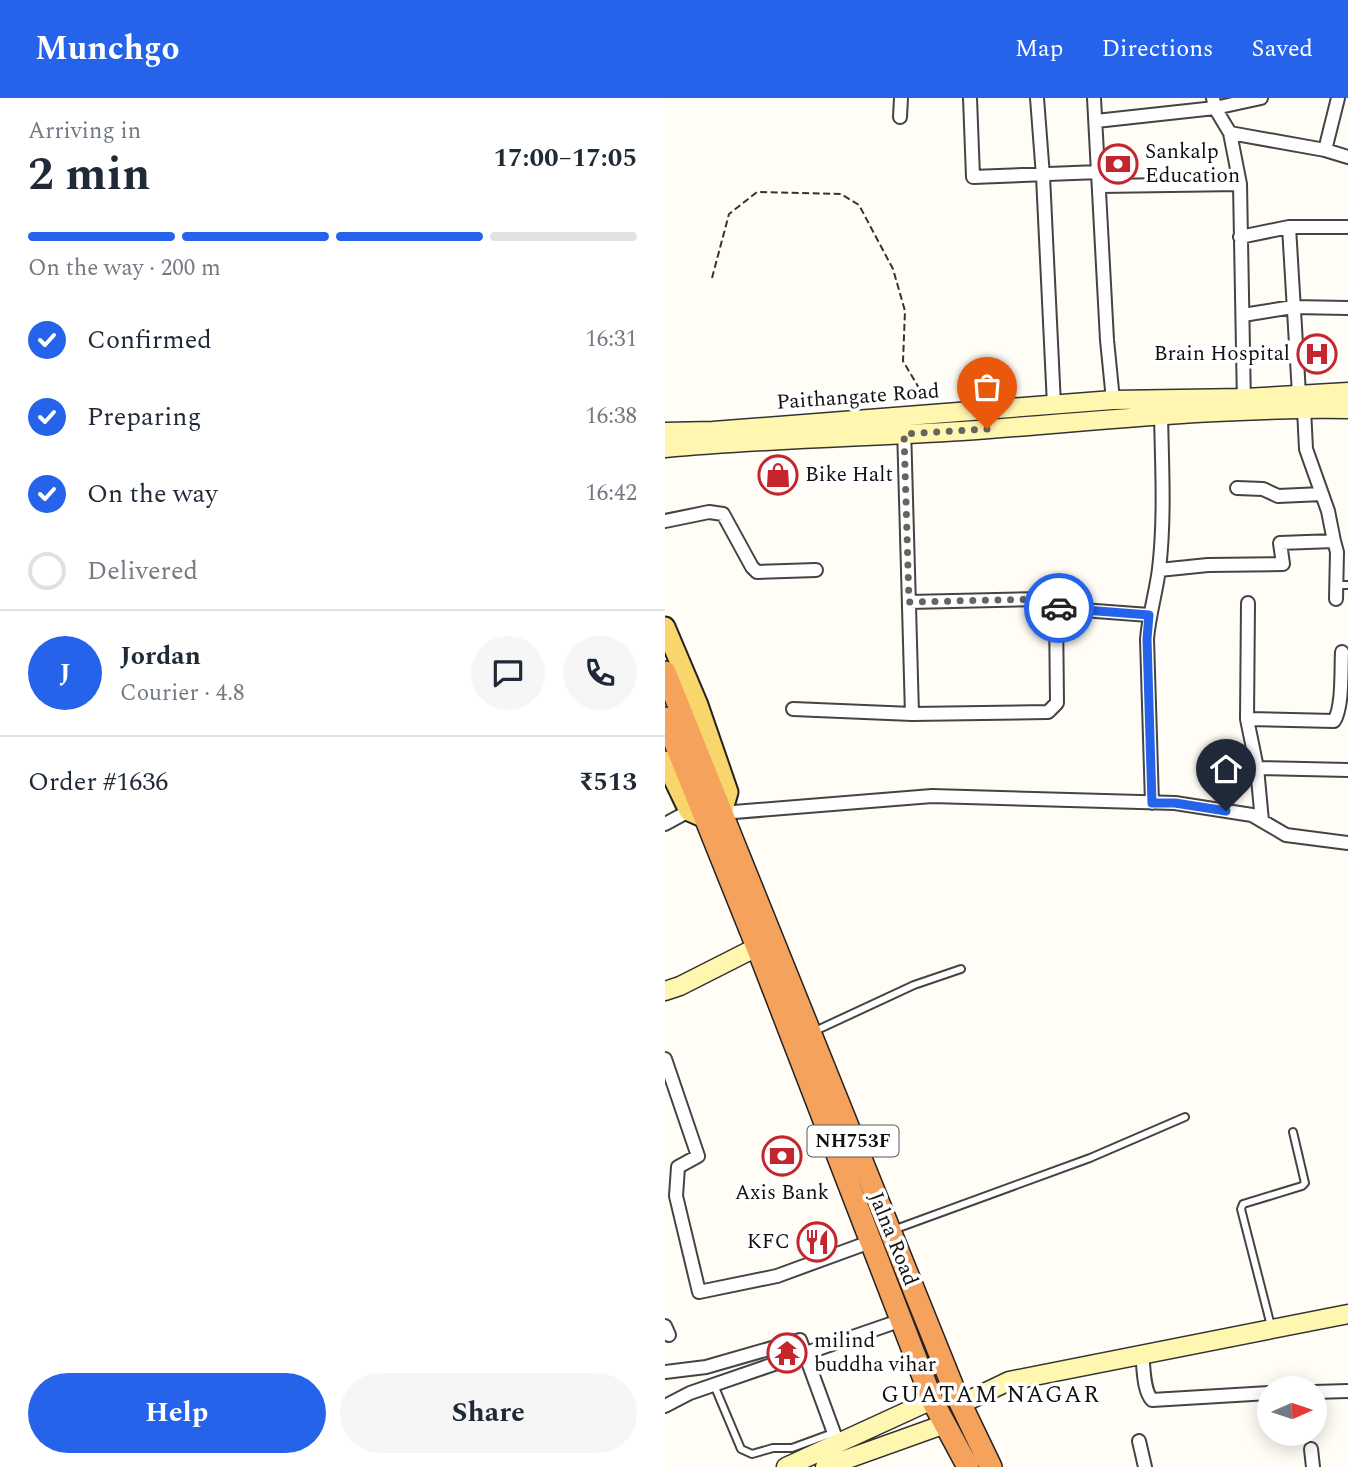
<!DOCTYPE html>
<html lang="en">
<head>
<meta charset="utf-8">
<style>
  :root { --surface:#fff; --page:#f6f6f7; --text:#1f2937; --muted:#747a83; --line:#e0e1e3; --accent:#2563eb }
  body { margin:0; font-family:Spectral,serif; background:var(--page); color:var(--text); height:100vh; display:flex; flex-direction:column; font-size:26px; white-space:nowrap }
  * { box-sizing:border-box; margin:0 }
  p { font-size:23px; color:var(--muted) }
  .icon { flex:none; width:38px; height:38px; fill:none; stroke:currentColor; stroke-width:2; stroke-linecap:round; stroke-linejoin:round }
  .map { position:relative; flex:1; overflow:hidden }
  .details { display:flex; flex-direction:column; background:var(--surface); width:665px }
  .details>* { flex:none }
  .needle { width:46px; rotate:87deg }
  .controls { position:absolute; left:592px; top:1278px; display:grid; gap:14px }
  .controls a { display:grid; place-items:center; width:70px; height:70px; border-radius:50%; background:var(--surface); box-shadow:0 4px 18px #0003; font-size:35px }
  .pin { position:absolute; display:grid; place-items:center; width:60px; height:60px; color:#fff; margin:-72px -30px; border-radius:50% 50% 50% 0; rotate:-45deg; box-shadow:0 0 7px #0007 }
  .pin .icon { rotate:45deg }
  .courier { position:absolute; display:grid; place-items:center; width:70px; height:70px; margin:-35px; border:5px solid #2563eb; border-radius:50%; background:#fff; color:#222; box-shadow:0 2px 9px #0007 }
  .overview em { font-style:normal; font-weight:700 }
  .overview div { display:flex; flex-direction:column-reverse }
  .overview { display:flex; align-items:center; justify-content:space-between; height:119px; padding:0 28px }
  h1 { font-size:46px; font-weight:700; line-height:52px }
  .bar { display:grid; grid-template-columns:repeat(4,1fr); gap:10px 7px; align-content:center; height:84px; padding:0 28px }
  .bar i { height:9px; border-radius:5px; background:var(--line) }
  .bar .on { background:var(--accent) }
  .bar p { grid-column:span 4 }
  .line { display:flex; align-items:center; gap:18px; padding:0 28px; border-top:2px solid var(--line) }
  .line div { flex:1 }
  .round { display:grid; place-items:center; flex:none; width:74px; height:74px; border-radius:37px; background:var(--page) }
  ol { padding:0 28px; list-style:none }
  li { display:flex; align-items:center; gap:21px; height:77px }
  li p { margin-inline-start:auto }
  li .icon { padding:7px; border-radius:50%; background:var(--accent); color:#fff; stroke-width:4 }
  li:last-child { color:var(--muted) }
  li i { width:38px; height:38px; border:4px solid var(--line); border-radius:50% }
  .primary-button { display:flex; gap:14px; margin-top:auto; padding:14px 28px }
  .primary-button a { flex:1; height:80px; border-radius:42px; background:var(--accent); color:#fff; font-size:28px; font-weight:700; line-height:80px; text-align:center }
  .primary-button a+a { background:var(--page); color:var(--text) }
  header { display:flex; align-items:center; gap:42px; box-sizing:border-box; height:98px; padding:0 35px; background:var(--accent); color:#fff }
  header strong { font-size:33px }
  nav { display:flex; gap:38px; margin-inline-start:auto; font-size:24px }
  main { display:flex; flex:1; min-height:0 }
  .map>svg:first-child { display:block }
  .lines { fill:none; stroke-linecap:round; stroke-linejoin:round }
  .lane-casing { stroke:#444; stroke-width:10 }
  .street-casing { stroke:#444; stroke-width:16 }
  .secondary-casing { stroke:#333; stroke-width:21 }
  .primary-casing { stroke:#222; stroke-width:23 }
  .highway-casing { stroke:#222; stroke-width:24 }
  .path { stroke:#333; stroke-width:2; stroke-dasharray:7 3.5; stroke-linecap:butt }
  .lane { stroke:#fff; stroke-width:6 }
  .street { stroke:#fff; stroke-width:12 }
  .secondary { stroke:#fff6b0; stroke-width:18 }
  .primary { stroke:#f9d66b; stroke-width:19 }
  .highway { stroke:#f5a25d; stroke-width:21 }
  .done { stroke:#646461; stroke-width:7; stroke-dasharray:0 12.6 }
  .route { stroke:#2563eb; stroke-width:9 }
  .labels { text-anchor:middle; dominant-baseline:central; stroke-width:7; stroke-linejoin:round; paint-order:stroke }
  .shield { fill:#fff; stroke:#585858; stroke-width:2 }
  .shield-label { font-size:19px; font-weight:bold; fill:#111 }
  .poi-label { font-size:21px; fill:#111; stroke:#fff; text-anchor:start }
  .street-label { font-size:21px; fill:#111; stroke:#fff }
  .neighbourhood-label { font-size:23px; letter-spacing:2px; fill:#111; stroke:#fff }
</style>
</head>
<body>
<header>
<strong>Munchgo</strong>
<nav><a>Map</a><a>Directions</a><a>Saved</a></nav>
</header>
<main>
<section class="details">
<div class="overview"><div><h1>2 min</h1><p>Arriving in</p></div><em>17:00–17:05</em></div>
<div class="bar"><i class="on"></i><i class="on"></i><i class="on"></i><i></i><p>On the way · 200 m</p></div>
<ol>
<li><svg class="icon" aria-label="check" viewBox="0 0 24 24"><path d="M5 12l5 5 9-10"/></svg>Confirmed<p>16:31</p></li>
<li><svg class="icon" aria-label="check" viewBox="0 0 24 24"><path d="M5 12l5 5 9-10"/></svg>Preparing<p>16:38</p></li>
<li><svg class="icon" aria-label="check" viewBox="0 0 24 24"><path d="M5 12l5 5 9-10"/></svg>On the way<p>16:42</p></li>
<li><i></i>Delivered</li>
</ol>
<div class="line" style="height:126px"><b class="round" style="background:var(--accent);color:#fff">J</b><div><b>Jordan</b><p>Courier · 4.8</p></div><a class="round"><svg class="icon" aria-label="chat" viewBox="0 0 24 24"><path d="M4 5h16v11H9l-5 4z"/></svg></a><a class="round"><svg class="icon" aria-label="phone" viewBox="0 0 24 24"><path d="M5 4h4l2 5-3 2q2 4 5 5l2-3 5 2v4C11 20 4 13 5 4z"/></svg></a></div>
<div class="line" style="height:91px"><div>Order #1636</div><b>₹513</b></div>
<div class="primary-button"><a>Help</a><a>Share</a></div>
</section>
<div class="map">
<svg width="683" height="1369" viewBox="0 0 683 1369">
  <rect width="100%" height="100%" fill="#fffdf5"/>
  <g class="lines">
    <g class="lane-casing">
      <path id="lane" d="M 672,487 L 683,487
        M 150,933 L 249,887 L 296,871
        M 228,1132 L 425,1060 L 520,1019
        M 606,1228 L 576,1111 L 578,1106 L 637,1088 L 640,1085 L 628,1034
        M 49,1287 L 76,1351 L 87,1356 L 108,1350 L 127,1350 L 168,1335"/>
    </g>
    <g class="street-casing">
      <path id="street" d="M 305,0 L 308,79 L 434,74
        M 372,0 L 378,78 L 389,307
        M 429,0 L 442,242 L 448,302
        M 548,0 L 550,10 L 596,0
        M 235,19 L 236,0
        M 431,23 L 550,10 L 565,35 L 575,86 L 579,307
        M 565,35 L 660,52 L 673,0
        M 660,52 L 683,59
        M 435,88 L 575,86
        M 624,129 L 634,296
        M 575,139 L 624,129 L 683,129
        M 578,217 L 628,209 L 683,210
        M 572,390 L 598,391 L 613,398 L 657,396
        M 0,423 L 44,414 L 58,416 L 87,469 L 92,474 L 151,472
        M 669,443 L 672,454 L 671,501
        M 494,472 L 543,467 L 618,466 L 615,445 L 669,443 L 663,413 L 641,351 L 639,311
        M 244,504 L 379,501 L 391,510 L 484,517
        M 583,505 L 582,621 L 592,670 L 597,723
        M 128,611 L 247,616 L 239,329
        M 247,616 L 383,614 L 392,605 L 391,510
        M 582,621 L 669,623 C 678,609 676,572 677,554
        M 592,670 L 683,672
        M 487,705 L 482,541 C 484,517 491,495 494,471 C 500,421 497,368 496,317
        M 57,715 L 267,698 L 510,705 L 587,717 L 621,737 L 683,745
        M 0,726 L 24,713
        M 0,961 L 33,1058 L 13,1069 L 11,1098 L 34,1194 L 112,1178 L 205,1144
        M 0,1228 L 4,1237
        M 477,1256 C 479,1270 478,1292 487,1302 L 604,1295
        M 0,1274 L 41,1269 L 135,1242 L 173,1346
        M 649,1294 L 683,1293
        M 0,1308 L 25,1295 L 237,1222
        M 474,1343 L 480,1369
        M 646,1351 L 648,1369"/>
    </g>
    <g class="secondary-casing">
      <path id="secondary" d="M 0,334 L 48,333 L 448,302 L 580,300 L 683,294
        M 0,350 C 98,341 198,339 297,333 C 425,324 554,309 683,311
        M 0,893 L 15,888 L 92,849
        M 296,1306 L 344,1283 L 683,1216
        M 121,1369 L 267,1302
        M 160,1369 L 280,1326"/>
    </g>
    <g class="primary-casing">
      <path id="primary" d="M 0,529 L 33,607 L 63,694 L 57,715
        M 0,663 L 24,713 L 40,720"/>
    </g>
    <g class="highway-casing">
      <path id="highway" d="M 0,574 L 290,1294 L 326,1369
        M 0,620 L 92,849 L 267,1302 L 303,1369"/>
    </g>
    <path class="path" d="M 47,180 L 64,116 L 92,94 L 176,96 L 194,107 L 228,171 L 240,213 L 238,263 L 257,295 L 255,301"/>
    <use href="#lane" class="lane"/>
    <use href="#street" class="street"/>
    <use href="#secondary" class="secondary"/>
    <use href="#primary" class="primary"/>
    <use href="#highway" class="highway"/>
  </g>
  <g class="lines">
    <path class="done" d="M 322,331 L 239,336 L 244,504 L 379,501 L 394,510"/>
    <path class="route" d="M 394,510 L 484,517 L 482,541 L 487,705 L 510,705 L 561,713"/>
  </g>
  <defs>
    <g id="bank-ring" transform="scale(2.0125)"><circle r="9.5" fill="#fff" stroke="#c4262e" stroke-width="1.5"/><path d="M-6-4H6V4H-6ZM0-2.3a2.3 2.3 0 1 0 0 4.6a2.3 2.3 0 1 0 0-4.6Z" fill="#c4262e"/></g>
    <g id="hospital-ring" transform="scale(2.0125)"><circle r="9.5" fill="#fff" stroke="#c4262e" stroke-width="1.5"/><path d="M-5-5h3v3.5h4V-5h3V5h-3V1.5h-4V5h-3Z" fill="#c4262e"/></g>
    <g id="shop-ring" transform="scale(2.0125)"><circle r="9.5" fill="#fff" stroke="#c4262e" stroke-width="1.5"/><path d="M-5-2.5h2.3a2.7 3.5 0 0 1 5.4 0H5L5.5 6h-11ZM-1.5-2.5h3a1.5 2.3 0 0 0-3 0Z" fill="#c4262e"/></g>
    <g id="restaurant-ring" transform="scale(2.0125)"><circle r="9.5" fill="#fff" stroke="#c4262e" stroke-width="1.5"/><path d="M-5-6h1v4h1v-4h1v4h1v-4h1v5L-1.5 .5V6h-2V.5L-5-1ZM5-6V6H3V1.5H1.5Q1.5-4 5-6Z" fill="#c4262e"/></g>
    <g id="temple-ring" transform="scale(2.0125)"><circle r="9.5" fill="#fff" stroke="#c4262e" stroke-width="1.5"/><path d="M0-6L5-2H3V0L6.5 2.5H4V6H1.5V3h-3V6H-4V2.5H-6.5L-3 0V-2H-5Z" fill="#c4262e"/></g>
  </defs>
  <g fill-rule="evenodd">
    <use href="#bank-ring" x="453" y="66"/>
    <use href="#hospital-ring" x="652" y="256"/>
    <use href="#shop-ring" x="113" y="377"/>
    <use href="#bank-ring" x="117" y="1058"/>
    <use href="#restaurant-ring" x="152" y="1144"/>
    <use href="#temple-ring" x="122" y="1255"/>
  </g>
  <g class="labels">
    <rect class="shield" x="142.5" y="1027.5" width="91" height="31" rx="5"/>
    <g class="shield-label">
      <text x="188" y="1043">NH753F</text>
    </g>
    <g class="poi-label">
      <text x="480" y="54">Sankalp<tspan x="480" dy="24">Education</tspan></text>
      <text x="625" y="256" text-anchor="end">Brain Hospital</text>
      <text x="140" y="377">Bike Halt</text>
      <text x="117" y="1095" text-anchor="middle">Axis Bank</text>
      <text x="125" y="1144" text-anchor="end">KFC</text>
      <text x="149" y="1243">milind<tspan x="149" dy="24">buddha vihar</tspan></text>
    </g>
    <g class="street-label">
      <text transform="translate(193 299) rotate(-4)">Paithangate Road</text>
      <text transform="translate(228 1141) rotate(68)">Jalna Road</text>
    </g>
    <g class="neighbourhood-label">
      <text x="326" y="1297">GUATAM NAGAR</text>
    </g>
  </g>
</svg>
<div class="controls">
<a><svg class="needle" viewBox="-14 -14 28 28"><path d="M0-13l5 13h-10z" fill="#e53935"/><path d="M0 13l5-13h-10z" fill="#747a83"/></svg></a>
</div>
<div class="pin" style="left:322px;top:331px;background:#ea580c"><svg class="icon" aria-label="bag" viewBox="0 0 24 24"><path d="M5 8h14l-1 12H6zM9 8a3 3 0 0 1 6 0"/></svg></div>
<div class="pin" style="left:561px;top:713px;background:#1f2937"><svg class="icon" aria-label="home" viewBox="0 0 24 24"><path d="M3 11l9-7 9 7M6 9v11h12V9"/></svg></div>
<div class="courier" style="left:394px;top:510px"><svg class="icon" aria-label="car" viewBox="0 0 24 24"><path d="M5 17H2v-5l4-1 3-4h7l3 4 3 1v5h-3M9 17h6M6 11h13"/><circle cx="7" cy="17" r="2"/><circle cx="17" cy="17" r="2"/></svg></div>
</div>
</main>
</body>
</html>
